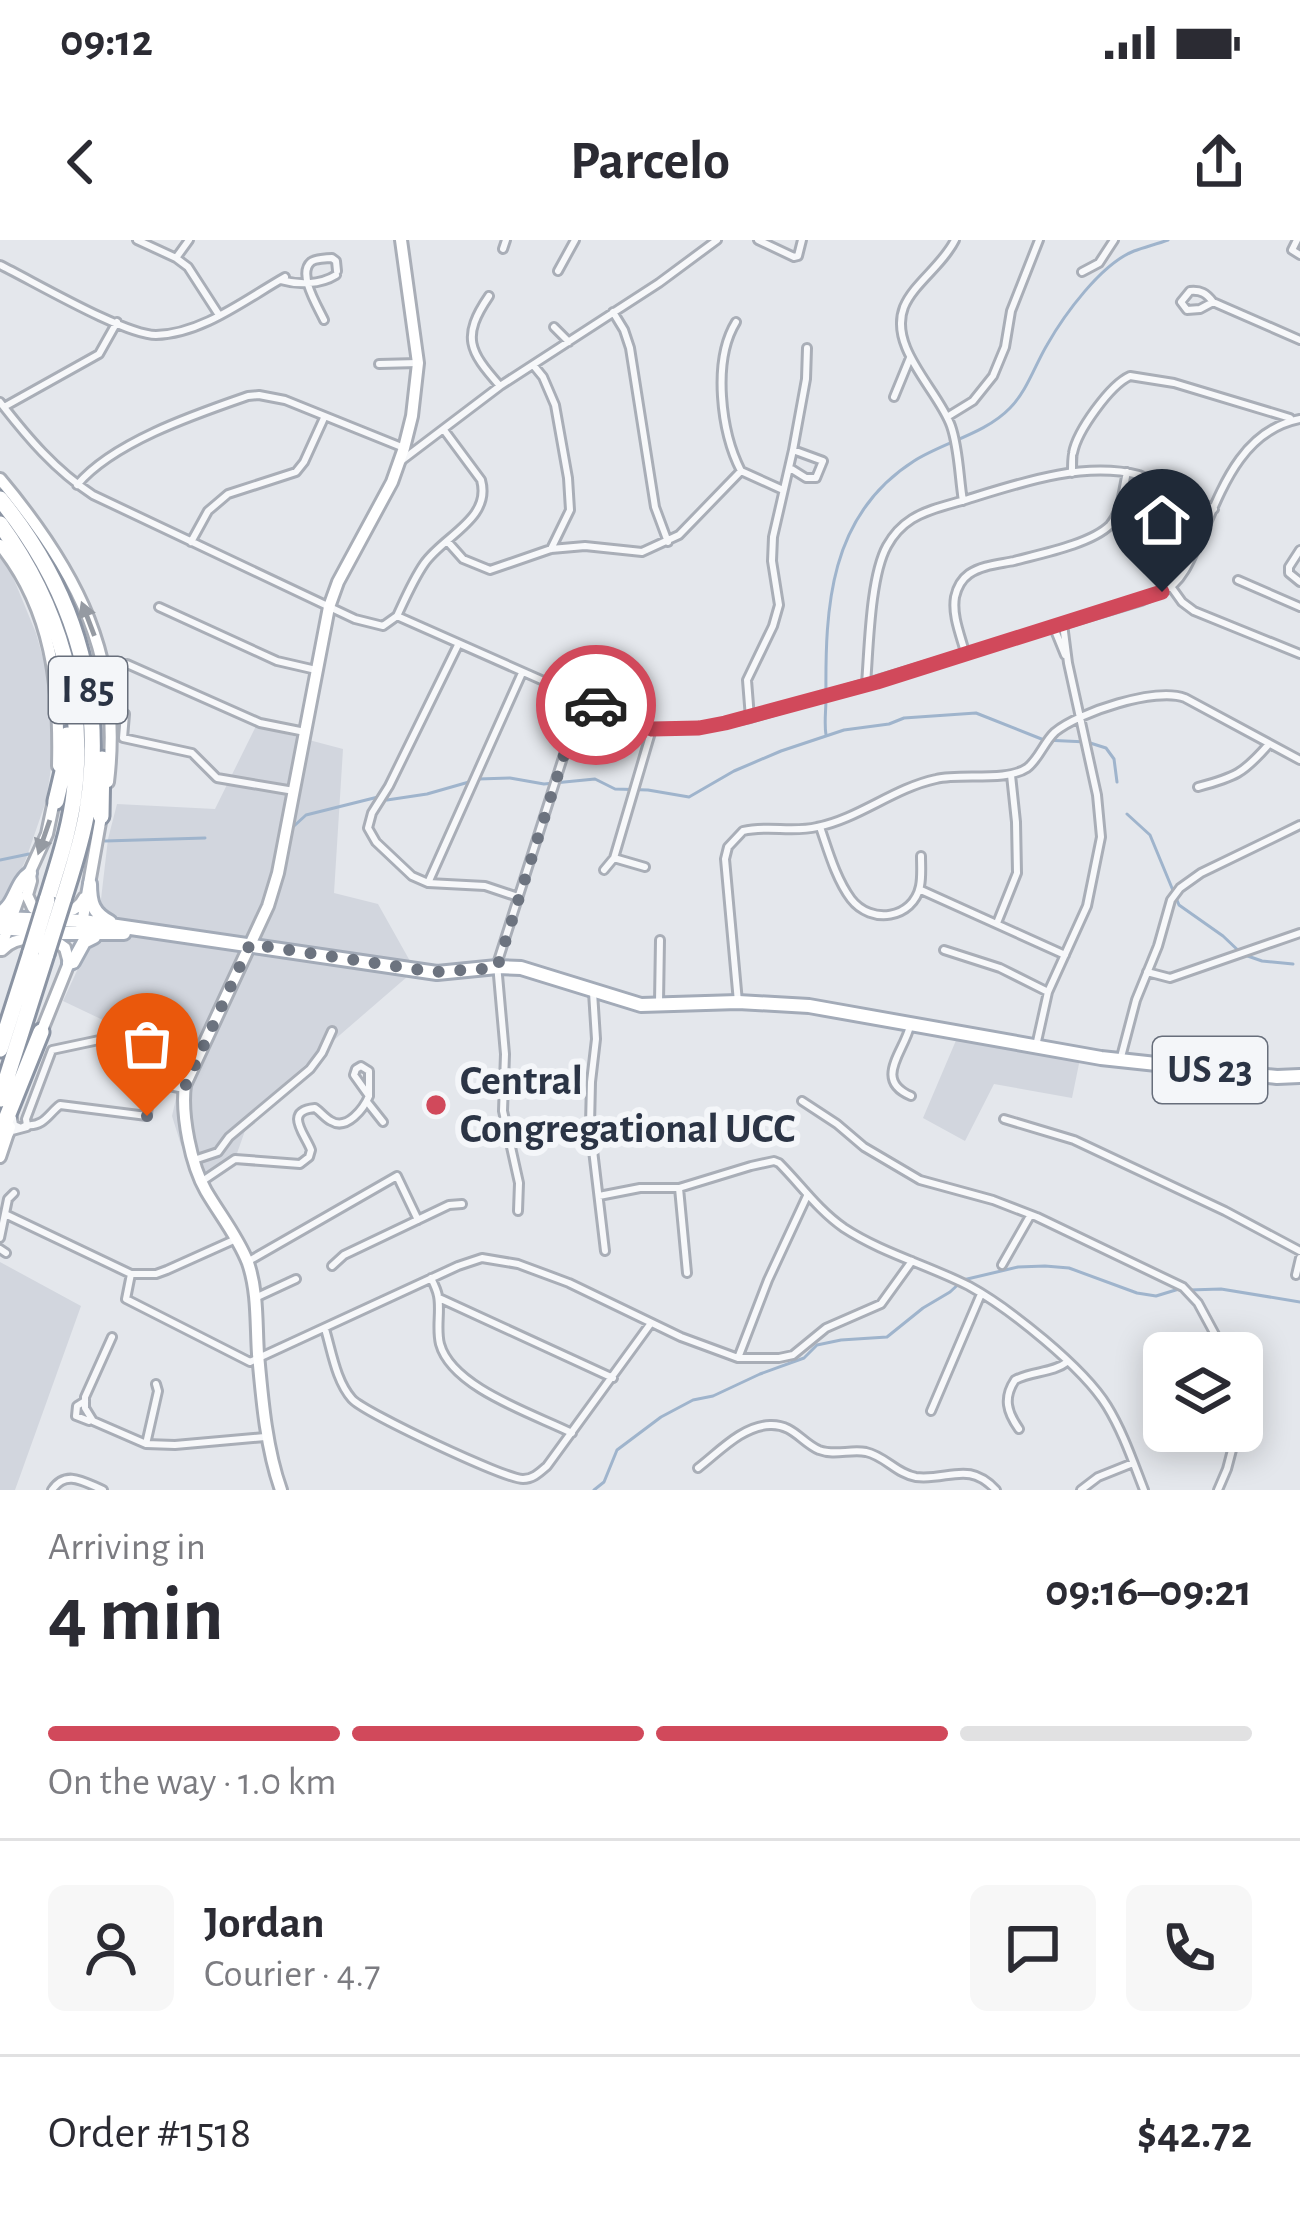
<!DOCTYPE html>
<html lang="en">
<head>
<meta charset="utf-8">
<style>
  :root { --surface:#fff; --page:#f7f7f7; --text:#2b2b33; --muted:#7c7c81; --line:#e1e1e2; --accent:#d1495b }
  body { margin:0; font-family:"Alegreya Sans",sans-serif; background:var(--page); color:var(--text); height:100vh; display:flex; flex-direction:column; font-size:45px; white-space:nowrap }
  * { box-sizing:border-box; margin:0 }
  p { font-size:39px; color:var(--muted) }
  .icon { flex:none; width:66px; height:66px; fill:none; stroke:currentColor; stroke-width:2; stroke-linecap:round; stroke-linejoin:round }
  .map { position:relative; height:1250px; overflow:hidden }
  .details { display:flex; flex-direction:column; background:var(--surface); flex:1 }
  .details>* { flex:none }
  .controls { position:absolute; left:1143px; top:1092px; display:grid; gap:24px }
  .controls a { display:grid; place-items:center; width:120px; height:120px; border-radius:18px; background:var(--surface); box-shadow:0 6px 30px #0003; font-size:60px }
  .pin { position:absolute; display:grid; place-items:center; width:102px; height:102px; color:#fff; margin:-123px -51px; border-radius:50% 50% 50% 0; rotate:-45deg; box-shadow:0 0 12px #0007 }
  .pin .icon { rotate:45deg }
  .courier { position:absolute; display:grid; place-items:center; width:120px; height:120px; margin:-60px; border:9px solid #d1495b; border-radius:50%; background:#fff; color:#222; box-shadow:0 3px 15px #0007 }
  .headline em { font-style:normal; font-weight:600 }
  .headline div { display:flex; flex-direction:column-reverse }
  .headline { display:flex; align-items:center; justify-content:space-between; height:204px; padding:0 48px }
  h1 { font-size:78px; font-weight:600; line-height:90px }
  .bar { display:grid; grid-template-columns:repeat(4,1fr); gap:18px 12px; align-content:center; height:144px; padding:0 48px }
  .bar i { height:15px; border-radius:9px; background:var(--line) }
  .bar .active { background:var(--accent) }
  .bar p { grid-column:span 4 }
  .line { display:flex; align-items:center; gap:30px; padding:0 48px; border-top:3px solid var(--line) }
  .line div { flex:1 }
  .round { display:grid; place-items:center; flex:none; width:126px; height:126px; border-radius:18px; background:var(--page) }
  .status { display:flex; justify-content:space-between; align-items:center; height:84px; padding:0 60px; background:var(--surface); direction:ltr }
  .status svg { height:33px; fill:currentColor }
  header { display:flex; justify-content:space-between; align-items:center; height:156px; padding:0 48px; background:var(--surface); font-size:54px; font-weight:600 }
  .map>svg:first-child { display:block }
  .built { fill:#d2d6de }
  .lines { fill:none; stroke-linecap:round; stroke-linejoin:round }
  .stream { stroke:#9fb4cc; stroke-width:3 }
  .minor-casing { stroke:#a9aeb7; stroke-width:12 }
  .secondary-casing { stroke:#a9aeb7; stroke-width:16 }
  .primary-casing { stroke:#a3abb8; stroke-width:18 }
  .motorway-casing { stroke:#8b94a3; stroke-width:21 }
  .minor { stroke:#f7f8fa; stroke-width:6 }
  .secondary { stroke:#fff; stroke-width:10 }
  .primary { stroke:#fff; stroke-width:12 }
  .motorway { stroke:#fff; stroke-width:15 }
  .motorway-bridge-casing { stroke:#8b94a3; stroke-width:21; stroke-linecap:butt }
  .motorway-bridge { stroke:#fff; stroke-width:15 }
  .oneway { fill:#959aa2 }
  .done { stroke:#6c737f; stroke-width:12; stroke-dasharray:0 21.6 }
  .route { stroke:#d1495b; stroke-width:15 }
  .poi-dot { fill:#d1495b; stroke:#f4f6f9; stroke-width:4.5 }
  .labels { text-anchor:middle; dominant-baseline:central; stroke-width:12; stroke-linejoin:round; paint-order:stroke }
  .shield { fill:#f4f6f9; stroke:#676e7b; stroke-width:3 }
  .shield-label { font-size:39px; font-weight:bold; fill:#2b3445 }
  .poi-label { font-size:42px; font-weight:bold; fill:#2b3445; stroke:#f4f6f9; text-anchor:start }
</style>
</head>
<body>
<div class="status"><b>09:12</b><svg viewBox="0 0 49 12"><path d="M0 12V9h3v3zM5 12V6h3v6zM10 12V3h3v9zM15 12V0h3v12zM26 1h20v11H26zM47 4h2v5h-2z"/></svg></div>
<header><svg class="icon" aria-label="back" viewBox="0 0 24 24"><path d="M15 5l-7 7 7 7"/></svg>Parcelo<svg class="icon" aria-label="share" viewBox="0 0 24 24"><path d="M12 15V3M7 8l5-5 5 5M5 13v7h14v-7"/></svg></header>
<div class="map">
<svg width="1300" height="1250" viewBox="0 0 1300 1250">
  <rect width="100%" height="100%" fill="#e4e7ec"/>
  <path class="built" d="M 0,315 L 10,330 L 36,393 L 46,429 L 52,479 L 52,522 L 46,561 L 26,619 L 0,675 Z
    M 256,486 L 343,509 L 334,653 L 378,664 L 415,730 L 252,871 L 235,919 L 207,940 L 181,905 L 172,876 L 185,819 L 63,761 L 98,685 L 108,599 L 117,564 L 215,569 Z
    M 960,791 L 1081,814 L 1072,858 L 994,844 L 965,901 L 923,878 Z
    M 0,1022 L 81,1066 L 15,1250 L 0,1250 Z"/>
  <g class="lines">
    <path class="stream" d="M 826,495 C 824,483 826,471 826,458 C 825,367 829,275 914,221 C 944,202 985,194 1010,168 C 1027,151 1035,125 1047,105 C 1064,75 1101,24 1134,11 C 1145,7 1157,4 1168,0
      M 478,539 L 510,538 L 544,544 L 595,539 L 615,549 L 648,550 L 689,557 L 734,531 L 781,511 L 844,490 L 889,484 L 904,478 L 976,473 L 1044,500 L 1087,502 L 1106,508 L 1114,519 L 1117,542
      M 387,560 L 427,554 L 469,542
      M 1127,574 L 1150,595 L 1179,665 L 1223,696 L 1242,714 L 1262,721 L 1293,724
      M 294,586 L 306,575 L 378,557
      M 105,601 L 205,598
      M 0,620 L 29,614
      M 1189,1050 L 1221,1049 L 1300,1062
      M 594,1250 L 604,1242 L 617,1210 L 661,1177 L 693,1160 L 713,1156 L 760,1134 L 804,1118 L 817,1105 L 841,1100 L 887,1097 L 923,1068 L 950,1052 L 963,1040 L 1018,1027 L 1045,1026 L 1069,1028 L 1137,1053 L 1156,1056 L 1179,1049"/>
    <g class="minor-casing">
      <path id="minor" d="M 137,0 L 176,18 L 188,27 L 219,75
        M 758,0 L 794,17 L 798,16 L 802,0
        M 955,0 C 942,26 914,43 904,67 C 888,108 939,151 951,186 C 959,209 959,237 963,261
        M 1297,0 L 1292,10 L 1300,15
        M 503,9 L 506,0
        M 176,18 L 189,0
        M 0,25 C 33,41 124,95 156,95 C 202,94 246,59 285,37
        M 558,31 L 575,0
        M 1082,32 L 1099,23 L 1114,0
        M 281,40 C 298,45 320,45 336,35
        M 489,56 C 461,97 469,111 500,146
        M 1213,62 L 1200,69 L 1187,70 L 1181,62 L 1190,51 C 1201,50 1206,53 1213,62 L 1300,100
        M 613,72 L 624,90 L 630,108 L 655,267 L 668,302
        M 324,80 C 318,67 297,34 311,22 C 314,19 328,18 332,18 L 336,21 L 337,31
        M 736,82 C 712,121 721,192 741,231 L 783,250
        M 554,87 L 569,102
        M 379,124 L 418,123
        M 534,126 L 543,137 L 555,165 L 568,238 L 570,270 L 551,309
        M 894,157 L 910,118
        M 0,162 C 28,198 55,230 93,255 L 355,379 L 383,386 L 397,376
        M 4,167 L 99,114 L 117,82
        M 947,177 L 973,161 L 993,136 L 1005,107 L 1011,71 L 1039,0
        M 401,221 L 500,146 L 659,43 L 717,0
        M 790,228 L 806,238 L 816,238 L 823,221 L 793,210
        M 1072,233 C 1072,232 1072,214 1073,213 C 1077,191 1110,145 1130,136 L 1174,143 L 1290,178
        M 77,245 C 113,202 196,174 248,156 L 259,155 L 285,160 L 404,208
        M 447,301 L 463,319 L 490,330 L 551,309 L 585,306 L 642,312 L 679,295 L 741,231
        M 191,302 L 208,271 L 228,254 L 296,232 L 304,222 L 324,178
        M 1300,310 L 1289,327 L 1289,333 L 1300,342
        M 1238,340 L 1300,367
        M 1172,348 L 1182,362 L 1194,371 L 1300,414
        M 159,367 L 277,421 L 316,430
        M 397,376 L 652,489 L 699,488 L 750,478 L 1141,361 C 1152,356 1165,352 1174,344 C 1186,333 1191,317 1198,304 C 1220,254 1239,191 1300,179
        M 397,376 C 405,359 413,340 424,324 C 443,296 492,279 481,240 L 444,190
        M 1054,388 L 1065,415
        M 458,405 L 389,546 L 372,573 L 368,588 L 376,602 L 412,636 L 428,643 L 485,646 L 518,657
        M 965,412 C 960,394 952,375 955,357 C 957,348 962,339 969,334 C 982,325 1000,324 1014,321 C 1040,314 1091,304 1110,285 C 1122,271 1123,249 1127,232
        M 127,424 L 260,483 L 305,492
        M 866,444 C 869,408 870,337 887,306 C 893,295 901,286 912,279 C 928,269 948,265 965,260 C 1020,243 1082,221 1139,235 L 1214,269
        M 125,474 L 123,498 L 192,513 L 217,538 L 294,551
        M 750,478 L 747,440 L 773,386 L 779,365 L 772,321 L 773,297 L 793,210 L 806,139 L 807,108
        M 1198,547 C 1235,537 1243,534 1269,504
        M 820,587 C 828,610 836,639 851,659 C 871,685 913,679 920,646 C 922,637 921,626 921,616
        M 614,618 L 645,627
        M 604,630 L 614,618 L 652,489
        M 428,643 L 522,433
        M 921,650 L 1065,715
        M 997,683 L 1017,633 L 1016,582 L 1011,535
        M 944,710 L 1000,728 L 1048,752
        M 1147,732 L 1170,738 L 1300,693
        M 593,752 L 596,799 L 591,842 L 590,885 L 605,1011
        M 659,762 L 660,700
        M 738,762 L 725,619 L 728,607 L 743,591 C 768,585 792,593 817,587 C 858,579 894,548 936,539 C 961,533 1006,542 1027,528 C 1039,519 1044,502 1055,492 C 1079,472 1156,447 1185,458 L 1300,520
        M 910,786 C 904,812 873,840 911,856
        M 118,796 L 155,814 L 160,839 L 148,863 L 147,876 L 60,865 C 49,873 44,887 27,885 L 26,879 L 52,810 Z
        M 1036,806 L 1048,752 L 1087,666 L 1101,597 L 1097,555 L 1068,423 L 1063,384
        M 1121,817 L 1136,760 L 1158,706 L 1171,660 L 1180,648 L 1201,633 L 1300,585
        M 361,826 L 369,831 L 369,856 L 354,835 L 356,829 Z
        M 160,839 L 186,843
        M 159,844 L 184,849
        M 802,861 L 837,884 L 864,907 L 920,940 L 993,960 L 1037,977 L 1183,1047 L 1198,1063 L 1225,1113
        M 368,863 L 383,882
        M 1004,879 L 1074,900 L 1225,971 L 1300,1011
        M 9,895 L 12,891 L 27,887 L 27,885 L 21,888 L 14,885 L 13,878
        M 194,920 L 218,912 L 229,897 L 310,829 L 322,813 L 332,791
        M 201,942 L 235,919 L 300,924 L 309,917 L 311,910 C 305,894 283,871 315,868 C 321,872 325,878 331,881 C 347,891 364,868 369,856
        M 679,948 L 687,1033
        M 599,956 L 640,948 L 679,948 L 751,926 L 774,921 L 779,923 C 801,945 818,970 844,988 C 882,1013 928,1025 969,1046 C 1009,1068 1083,1127 1107,1166 C 1123,1192 1133,1222 1144,1250
        M 518,971 L 519,943 L 503,871 L 505,814 L 497,724 L 582,458
        M 5,974 L 131,1034 L 156,1034 L 167,1030 L 236,999
        M 0,998 L 8,959 L 14,953
        M 0,1009 L 6,1013
        M 247,1022 L 397,936 L 418,980
        M 1002,1025 L 1030,976
        M 332,1026 L 344,1015 L 449,965 L 462,964
        M 131,1034 L 126,1059 L 250,1122 L 458,1026 L 482,1018 L 518,1024 L 569,1043 L 681,1097 L 738,1118 L 779,1118 L 793,1115 L 826,1088 L 881,1064 L 912,1021
        M 1296,1035 L 1300,1018
        M 431,1038 C 434,1044 437,1050 438,1056 C 441,1071 436,1088 440,1104 C 452,1148 534,1174 572,1193
        M 255,1058 L 296,1039
        M 439,1058 L 613,1138
        M 325,1089 C 332,1112 336,1141 352,1159 C 365,1173 505,1239 523,1239 C 533,1239 539,1233 547,1226 L 651,1083
        M 112,1097 L 85,1157 L 85,1168 L 93,1181 L 146,1204 L 175,1205 L 265,1197
        M 738,1118 L 768,1040 L 807,956
        M 85,1161 L 77,1166 L 76,1176 L 89,1181
        M 931,1171 L 981,1054
        M 1019,1189 C 1007,1172 1003,1158 1015,1140 C 1032,1131 1053,1133 1067,1122
        M 146,1204 L 158,1151 L 156,1144
        M 698,1228 C 719,1212 742,1186 770,1185 C 793,1184 801,1202 819,1210 C 835,1216 850,1209 866,1212 C 885,1216 897,1234 916,1237 C 948,1241 968,1220 996,1250
        M 52,1250 C 66,1229 84,1242 103,1250
        M 1081,1250 L 1098,1237 L 1133,1223
        M 1218,1250 L 1227,1229 L 1237,1191"/>
    </g>
    <g class="secondary-casing">
      <path id="secondary" d="M 0,239 C 77,331 123,418 108,542
        M 0,305 C 52,369 60,447 58,526
        M 30,634 L 31,641 L 27,655 L 33,668 C 51,672 75,678 84,658
        M 26,640 L 47,594 L 55,556
        M 81,689 L 102,571
        M 0,710 L 19,657
        M 2,710 C 16,695 50,694 65,708 L 69,723
        M 40,795 L 71,718
        M 0,917 L 10,887
        M 281,1250 C 266,1208 262,1158 258,1114 C 256,1084 258,1052 248,1023 C 238,997 220,975 206,951 C 191,925 181,875 185,845 L 268,666 L 278,633 L 329,367 L 338,342 L 392,242 L 404,208 L 412,176 L 418,123 L 401,0"/>
    </g>
    <g class="primary-casing">
      <path id="primary" d="M 90,644 C 90,663 93,673 110,682
        M 0,673 C 16,664 15,643 30,633
        M 0,678 L 83,681 L 437,733 L 497,727 L 521,728 L 641,765 L 738,762 L 809,766 L 1101,818 L 1277,837 L 1300,836
        M 0,688 L 61,693 L 124,693
        M 69,723 L 73,722 L 84,702 L 94,697"/>
    </g>
    <g class="motorway-casing">
      <path id="motorway" d="M 0,259 C 74,350 106,453 87,571 C 82,601 72,631 63,660
        M 0,284 C 58,364 88,462 73,562 C 68,595 57,628 47,660
        M 56,561 L 65,523 L 67,495
        M 101,576 L 102,519
        M 0,809 L 31,712
        M 0,859 L 46,714
        M 0,894 L 41,792"/>
    </g>
    <use href="#minor" class="minor"/>
    <use href="#secondary" class="secondary"/>
    <use href="#primary" class="primary"/>
    <use href="#motorway" class="motorway"/>
    <g class="motorway-bridge-casing">
      <path id="motorway-bridge" d="M 31,712 L 47,660
        M 46,714 L 63,660"/>
    </g>
    <use href="#motorway-bridge" class="motorway-bridge"/>
  </g>
  <defs><path id="oneway-solid" d="M-6-.8H1V-3.2L6.5 0L1 3.2V.8H-6Z" transform="scale(3)"/></defs>
  <g class="oneway">
    <use href="#oneway-solid" transform="translate(88 379) rotate(-111)"/>
    <use href="#oneway-solid" transform="translate(44 597) rotate(109)"/>
  </g>
  <g class="lines">
    <path class="done" d="M 147,876 L 152,854 L 159,844 L 184,849 L 250,704 L 434,732 L 497,728 L 582,458 L 596,465"/>
    <path class="route" d="M 596,465 L 652,489 L 699,488 L 725,483 L 877,442 L 1162,352"/>
  </g>
  <circle class="poi-dot" cx="436" cy="865" r="12"/>
  <g class="labels">
    <g class="shield">
      <rect x="49" y="417" width="78" height="66" rx="9"/>
      <rect x="1153" y="797" width="114" height="66" rx="9"/>
    </g>
    <g class="shield-label">
      <text x="88" y="450">I 85</text>
      <text x="1210" y="830">US 23</text>
    </g>
    <g class="poi-label">
      <text x="460" y="841">Central<tspan x="460" dy="48">Congregational UCC</tspan></text>
    </g>
  </g>
</svg>
<div class="controls">
<a><svg class="icon" aria-label="layers" viewBox="0 0 24 24"><path d="M12 4l9 5-9 5-9-5zM3 14l9 5 9-5"/></svg></a>
</div>
<div class="pin" style="left:147px;top:876px;background:#ea580c"><svg class="icon" aria-label="bag" viewBox="0 0 24 24"><path d="M5 8h14l-1 12H6zM9 8a3 3 0 0 1 6 0"/></svg></div>
<div class="pin" style="left:1162px;top:352px;background:#1f2937"><svg class="icon" aria-label="home" viewBox="0 0 24 24"><path d="M3 11l9-7 9 7M6 9v11h12V9"/></svg></div>
<div class="courier" style="left:596px;top:465px"><svg class="icon" aria-label="car" viewBox="0 0 24 24"><path d="M5 17H2v-5l4-1 3-4h7l3 4 3 1v5h-3M9 17h6M6 11h13"/><circle cx="7" cy="17" r="2"/><circle cx="17" cy="17" r="2"/></svg></div>
</div>
<section class="details">
<div class="headline"><div><h1>4 min</h1><p>Arriving in</p></div><em>09:16–09:21</em></div>
<div class="bar"><i class="active"></i><i class="active"></i><i class="active"></i><i></i><p>On the way · 1.0 km</p></div>
<div class="line" style="height:216px"><a class="round"><svg class="icon" aria-label="person" viewBox="0 0 24 24"><circle cx="12" cy="8" r="4"/><path d="M4 21q1-7 8-7t8 7"/></svg></a><div><b>Jordan</b><p>Courier · 4.7</p></div><a class="round"><svg class="icon" aria-label="chat" viewBox="0 0 24 24"><path d="M4 5h16v11H9l-5 4z"/></svg></a><a class="round"><svg class="icon" aria-label="phone" viewBox="0 0 24 24"><path d="M5 4h4l2 5-3 2q2 4 5 5l2-3 5 2v4C11 20 4 13 5 4z"/></svg></a></div>
<div class="line" style="height:156px"><div>Order #1518</div><b>$42.72</b></div>
</section>
</body>
</html>
